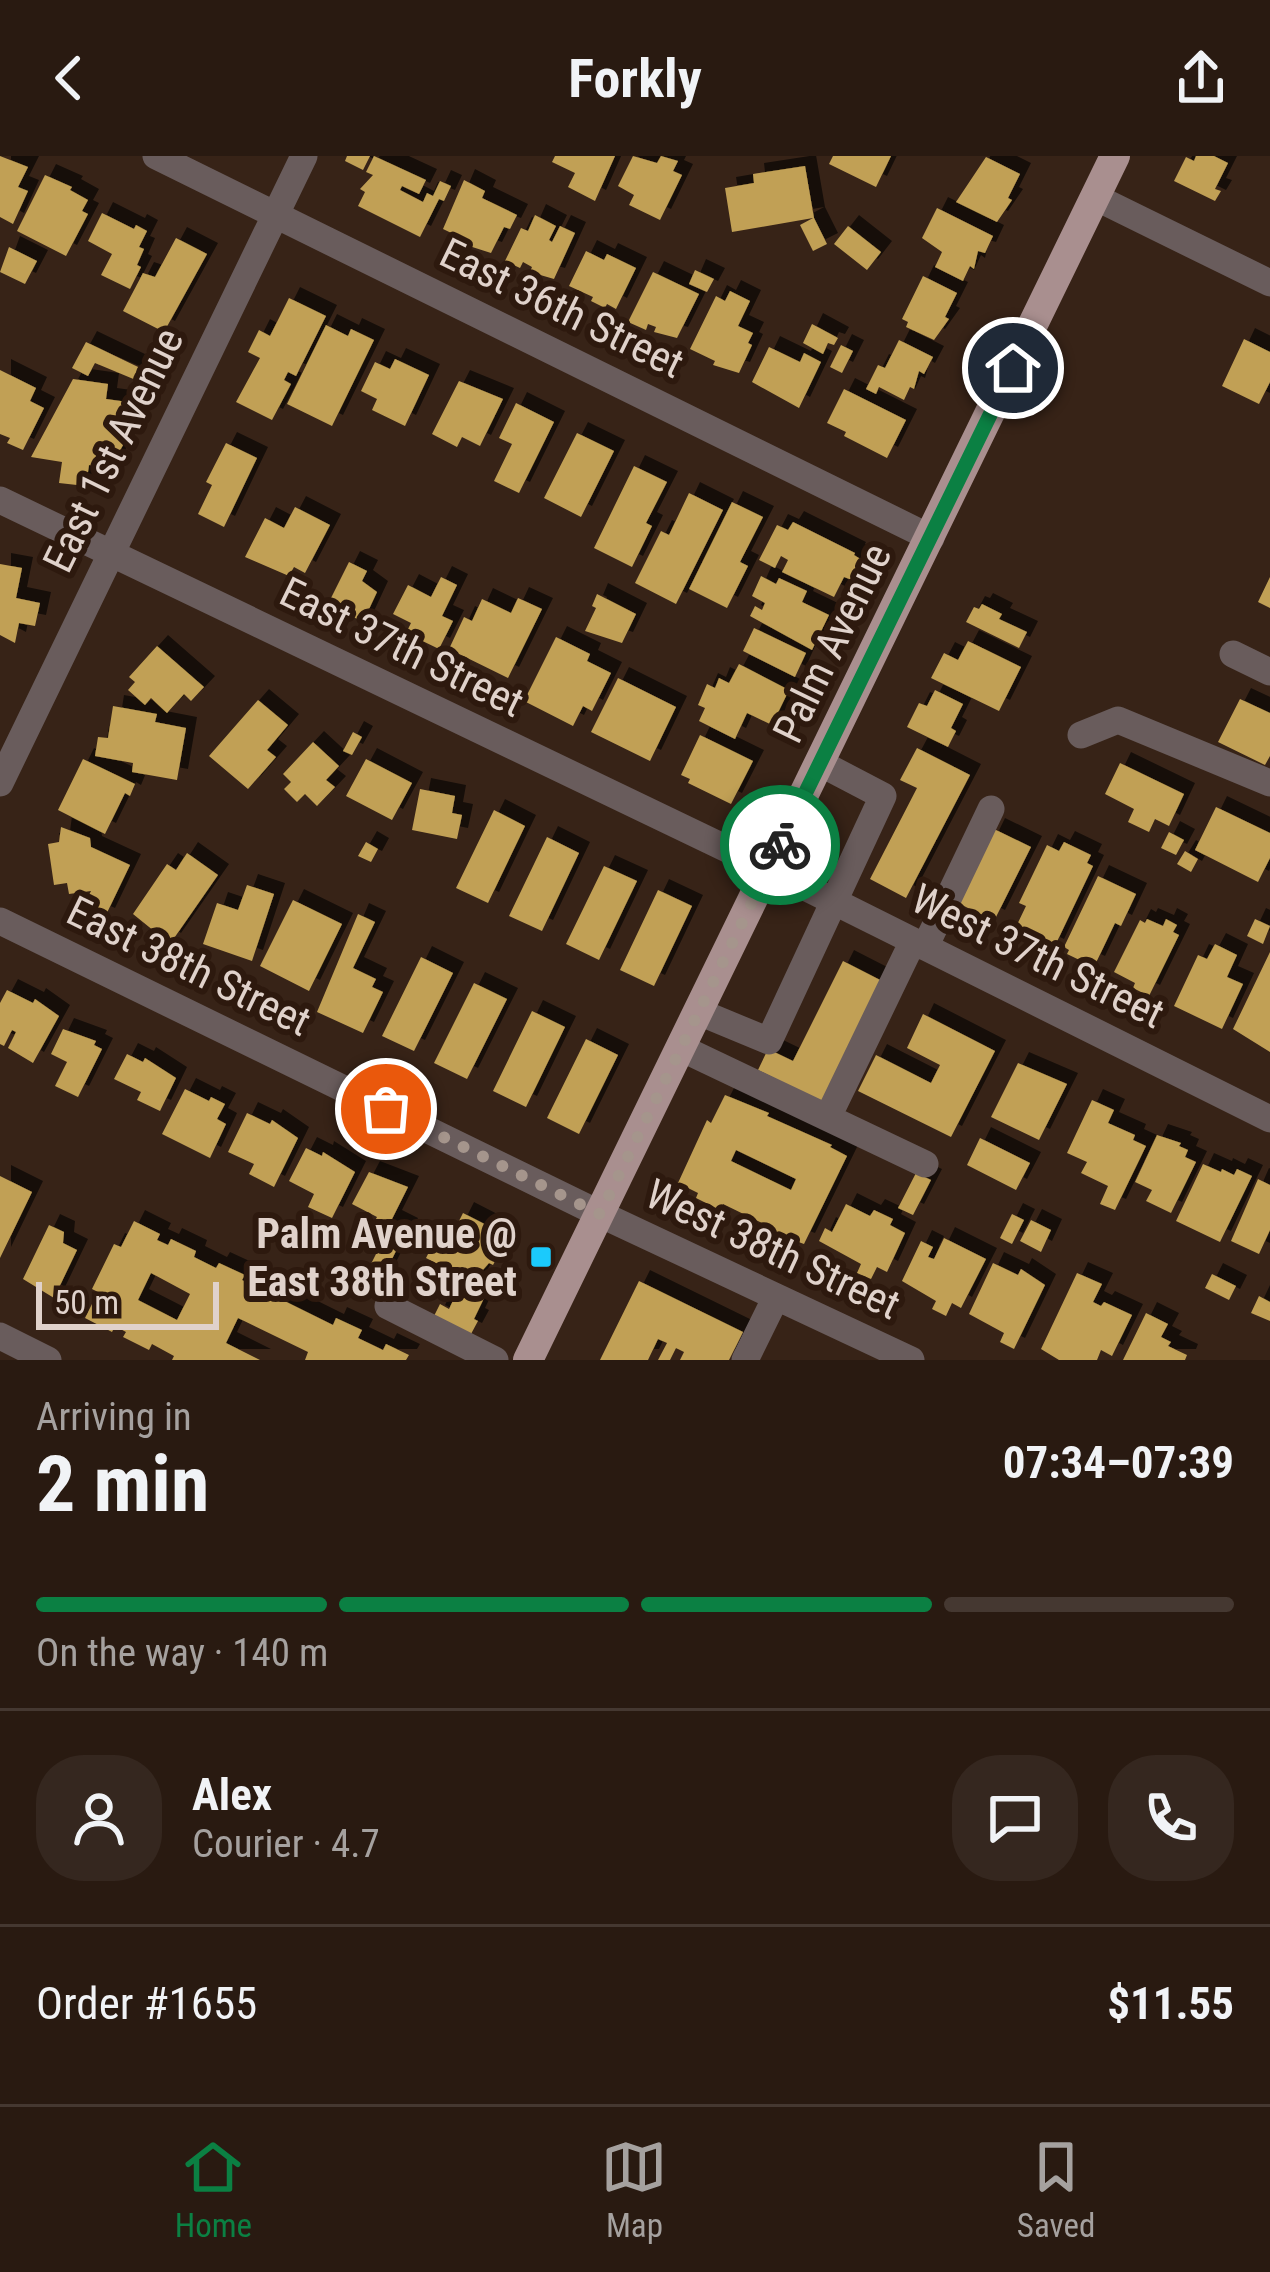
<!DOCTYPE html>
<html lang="en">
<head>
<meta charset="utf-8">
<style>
  :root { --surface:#291a11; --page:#35271f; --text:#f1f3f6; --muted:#a5a19f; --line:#453831; --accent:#0b8043 }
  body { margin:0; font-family:"Roboto Condensed",sans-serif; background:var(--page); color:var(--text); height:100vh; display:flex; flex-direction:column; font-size:45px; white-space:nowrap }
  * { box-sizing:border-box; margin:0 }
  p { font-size:39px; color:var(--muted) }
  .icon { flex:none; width:66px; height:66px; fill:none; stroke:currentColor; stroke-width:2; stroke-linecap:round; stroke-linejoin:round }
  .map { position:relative; height:1204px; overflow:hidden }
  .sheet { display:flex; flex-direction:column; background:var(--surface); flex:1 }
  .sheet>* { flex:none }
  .scale { position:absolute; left:36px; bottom:30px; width:183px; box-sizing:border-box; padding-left:12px; border:6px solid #e0d2cb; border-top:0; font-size:33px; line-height:42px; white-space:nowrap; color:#e0d2cb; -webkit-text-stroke:9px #2d190e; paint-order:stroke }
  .pin { position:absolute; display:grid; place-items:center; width:102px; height:102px; color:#fff; margin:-51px; border:6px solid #fff; border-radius:50%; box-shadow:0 3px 12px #0007 }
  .courier { position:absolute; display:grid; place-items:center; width:120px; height:120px; margin:-60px; border:9px solid #0b8043; border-radius:50%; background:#fff; color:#222; box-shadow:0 3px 15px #0007 }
  .summary em { font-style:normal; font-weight:700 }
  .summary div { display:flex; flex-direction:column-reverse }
  .summary { display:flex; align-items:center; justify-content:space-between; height:204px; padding:0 36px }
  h1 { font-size:78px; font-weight:700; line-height:90px }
  .bar { display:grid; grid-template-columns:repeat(4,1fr); gap:18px 12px; align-content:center; height:144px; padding:0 36px }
  .bar i { height:15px; border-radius:9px; background:var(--line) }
  .bar .selected { background:var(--accent) }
  .bar p { grid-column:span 4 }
  .line { display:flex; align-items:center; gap:30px; padding:0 36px; border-top:3px solid var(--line) }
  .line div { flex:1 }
  .round { display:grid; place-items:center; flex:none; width:126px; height:126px; border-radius:48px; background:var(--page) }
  header { display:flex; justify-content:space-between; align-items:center; height:156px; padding:0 36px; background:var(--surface); font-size:54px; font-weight:700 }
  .menu { display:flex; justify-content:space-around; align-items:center; height:168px; border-top:3px solid var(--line); background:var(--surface); font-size:33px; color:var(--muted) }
  .menu a { display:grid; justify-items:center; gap:6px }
  .menu .selected { color:var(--accent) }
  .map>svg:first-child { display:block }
  .building { fill:#c1a055; fill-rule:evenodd; filter:url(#shadow) }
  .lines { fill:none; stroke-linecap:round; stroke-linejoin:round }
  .minor { stroke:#695c5c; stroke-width:27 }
  .major { stroke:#a98f8f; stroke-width:30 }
  .done { stroke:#a5958c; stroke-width:12; stroke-dasharray:0 21.6 }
  .route { stroke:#0b8043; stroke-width:15 }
  .poi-dot { fill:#1bcafc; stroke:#2d190e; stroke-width:4.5 }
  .labels { text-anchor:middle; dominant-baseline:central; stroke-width:12; stroke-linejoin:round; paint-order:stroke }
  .street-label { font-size:42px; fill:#e0d2cb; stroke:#2d190e }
  .poi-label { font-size:42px; font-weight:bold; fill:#e0d2cb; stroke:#2d190e; text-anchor:end }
</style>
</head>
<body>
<header><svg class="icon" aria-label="back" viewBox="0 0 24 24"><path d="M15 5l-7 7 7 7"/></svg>Forkly<svg class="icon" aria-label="share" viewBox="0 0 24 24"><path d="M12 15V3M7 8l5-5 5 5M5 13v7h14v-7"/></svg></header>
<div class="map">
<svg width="1270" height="1204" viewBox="0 0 1270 1204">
  <defs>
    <filter id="shadow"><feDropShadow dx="11" dy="-11" stdDeviation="0" flood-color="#0009"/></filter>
  </defs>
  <rect width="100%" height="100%" fill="#372317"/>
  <path class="building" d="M 0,0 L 28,11 L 18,31 L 28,35 L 13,68 L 0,61 Z
    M 347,0 L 370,0 L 363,14 L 345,5 Z
    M 374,0 L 426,24 L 419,38 L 402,30 L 400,34 L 423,46 L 427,37 L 433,40 L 440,25 L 451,30 L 444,45 L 439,43 L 420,81 L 358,50 L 365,36 L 360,33 L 373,19 L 366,16 Z
    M 555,0 L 615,0 L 595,45 L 568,31 L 575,17 L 552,6 Z
    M 633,0 L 657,7 L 661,0 L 678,5 L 673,15 L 682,19 L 660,64 L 629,49 L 634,39 L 618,30 Z
    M 833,0 L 891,0 L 876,31 L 829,8 Z
    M 1196,0 L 1214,0 L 1228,7 L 1215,33 L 1221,35 L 1215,45 L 1174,25 L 1186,1 L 1194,5 Z
    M 986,1 L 1020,18 L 1008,42 L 1012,44 L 997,66 L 956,46 Z
    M 805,10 L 814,62 L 827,88 L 813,95 L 800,69 L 813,62 L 732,76 L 725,32 L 754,27 L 753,18 Z
    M 45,19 L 72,31 L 70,34 L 88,44 L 82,55 L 88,58 L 66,100 L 17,75 Z
    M 464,24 L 485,35 L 482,42 L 517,59 L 510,73 L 504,71 L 491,97 L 466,89 L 468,85 L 443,73 Z
    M 937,52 L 993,80 L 985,97 L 978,95 L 974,113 L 970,110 L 963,125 L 935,111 L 942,96 L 922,82 Z
    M 102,57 L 134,73 L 136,69 L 147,75 L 139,91 L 144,93 L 137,109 L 141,111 L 130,133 L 101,119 L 112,98 L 88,85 Z
    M 535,59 L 556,70 L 549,84 L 552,86 L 560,70 L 575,77 L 554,123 L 530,116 L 532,111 L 523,106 L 520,112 L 505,105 L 521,72 L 528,75 Z
    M 848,70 L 881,96 L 867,114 L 834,88 Z
    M 176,82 L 207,98 L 164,176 L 123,155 L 143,117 L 155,121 Z
    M 9,91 L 37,105 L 25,128 L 0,116 Z
    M 586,95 L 604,104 L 607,98 L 636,112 L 616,153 L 607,148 L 605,152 L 591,145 L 593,141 L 569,130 Z
    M 695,114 L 714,123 L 707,136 L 689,128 Z
    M 653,116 L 699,138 L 677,182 L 654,176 L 656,171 L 648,168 L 646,174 L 628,166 Z
    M 923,120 L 957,137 L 945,161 L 949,163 L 934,184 L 906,171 L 908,166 L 902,163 Z
    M 730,135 L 750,145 L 738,170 L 753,177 L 748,187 L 752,189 L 739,217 L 713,209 L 715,205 L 690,193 L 716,140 L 725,145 Z
    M 289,142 L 326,160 L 296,220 L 288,216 L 284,224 L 291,228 L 272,264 L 236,246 L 260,202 L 248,196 L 259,174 L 270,180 Z
    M 812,168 L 838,182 L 834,189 L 828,187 L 823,198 L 803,187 Z
    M 326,169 L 348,180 L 351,173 L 374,184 L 332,270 L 287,248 Z
    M 1244,183 L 1270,196 L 1270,226 L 1259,248 L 1222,230 Z
    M 899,184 L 933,201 L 924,218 L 919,215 L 914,233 L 910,231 L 904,244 L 879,231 L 876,238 L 866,233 L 878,209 L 885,212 Z
    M 86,186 L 159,221 L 155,232 L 95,207 L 88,220 L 72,212 Z
    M 841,189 L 853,195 L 842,217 L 830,211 Z
    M 769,191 L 800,206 L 804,197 L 821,206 L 799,252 L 752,226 Z
    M 395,203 L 429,219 L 405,270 L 372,254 L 377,243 L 361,235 L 375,206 L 390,213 Z
    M 0,214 L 36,232 L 30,245 L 44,252 L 23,294 L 7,287 L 10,282 L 0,278 Z
    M 73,223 L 108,228 L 106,243 L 135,247 L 134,256 L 141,257 L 113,307 L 97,305 L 97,310 L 89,309 L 86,330 L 59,327 L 62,306 L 31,301 Z
    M 459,225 L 503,243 L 480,290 L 462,281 L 457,291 L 432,278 Z
    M 844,233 L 906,264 L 887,302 L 844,280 L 846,276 L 827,267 Z
    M 516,247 L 554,266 L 519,337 L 494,325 L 512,288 L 499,282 Z
    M 577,277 L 614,295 L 581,361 L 544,342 Z
    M 226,287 L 257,302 L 224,371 L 198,358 L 212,329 L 206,326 Z
    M 634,310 L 667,326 L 646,367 L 652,370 L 632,411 L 594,392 Z
    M 689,337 L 723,354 L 676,448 L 635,427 L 661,375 L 669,379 Z
    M 732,346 L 763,361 L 740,406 L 748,410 L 727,452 L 689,433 Z
    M 295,351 L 330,369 L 305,417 L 294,411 L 289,420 L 245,401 L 265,362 L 284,372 Z
    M 793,366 L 855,397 L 854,399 L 862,404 L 852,424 L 844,421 L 834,441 L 782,416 L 788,404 L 781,400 L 775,412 L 759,404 L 777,369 L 788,374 Z
    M 349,406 L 367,415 L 362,425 L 377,436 L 363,466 L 328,448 Z
    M 0,408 L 22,412 L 16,442 L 40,447 L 35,470 L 19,467 L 15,487 L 0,479 Z
    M 761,420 L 776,428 L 779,422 L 807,435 L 802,446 L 829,459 L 812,494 L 750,460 L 755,450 L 762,454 L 765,447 L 752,440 Z
    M 441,421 L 457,429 L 442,460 L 453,465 L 439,493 L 406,477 L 411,467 L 393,458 L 408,429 L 431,441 Z
    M 1270,421 L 1270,452 L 1258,446 Z
    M 597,438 L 636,458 L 622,487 L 585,475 L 596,452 L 592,450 Z
    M 518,442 L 542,453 L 508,522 L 449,493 L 464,461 L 472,465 L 482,443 L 511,457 Z
    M 982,448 L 1002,458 L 999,463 L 1027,476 L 1019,492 L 966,466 L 974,451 L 979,453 Z
    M 754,472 L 806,497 L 795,521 L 743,495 Z
    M 556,481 L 590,498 L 587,505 L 611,517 L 592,555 L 583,550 L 573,570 L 524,545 Z
    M 968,485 L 1021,511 L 999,555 L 931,522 L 944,497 L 958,504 Z
    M 157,490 L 204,531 L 191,545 L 184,538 L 167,557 L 151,542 L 145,549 L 128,534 L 135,526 L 129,521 Z
    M 739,508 L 789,534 L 772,569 L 747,557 L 735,583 L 699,565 L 705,552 L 698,549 L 707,528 L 715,532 L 719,522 L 729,527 Z
    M 618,522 L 676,551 L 650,605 L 591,576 Z
    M 935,534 L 963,548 L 951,572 L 956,575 L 948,591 L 907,571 L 919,547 L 927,550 Z
    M 1240,543 L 1270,557 L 1270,600 L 1265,609 L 1218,586 Z
    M 258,544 L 288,569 L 267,594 L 276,601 L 248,633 L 209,600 Z
    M 113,550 L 157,558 L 155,566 L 186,572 L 177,624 L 132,616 L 133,607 L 95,600 L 98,581 L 108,582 Z
    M 353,576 L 362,581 L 352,599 L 343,595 Z
    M 700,579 L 753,605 L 731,648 L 688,627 L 690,623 L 681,619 Z
    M 313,586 L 339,610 L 326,624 L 335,631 L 317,650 L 305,638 L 297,646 L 284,633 L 291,626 L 283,618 Z
    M 917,592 L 970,619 L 906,742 L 870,723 L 917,632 L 900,624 Z
    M 83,603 L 135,628 L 130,640 L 125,637 L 105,678 L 58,654 Z
    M 366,603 L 412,627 L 392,664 L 346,640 Z
    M 1120,607 L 1184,638 L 1169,670 L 1155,663 L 1149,676 L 1128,666 L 1134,653 L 1105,638 Z
    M 420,633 L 455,640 L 452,657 L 462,659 L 457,683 L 412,674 Z
    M 1216,651 L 1270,677 L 1270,702 L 1258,726 L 1195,694 Z
    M 494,654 L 525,670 L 488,747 L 456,732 Z
    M 61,671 L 90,682 L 91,691 L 130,709 L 104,763 L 82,753 L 91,735 L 69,738 L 67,727 L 54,729 L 48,688 L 59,686 Z
    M 994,673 L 1031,691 L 994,765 L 958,747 Z
    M 1169,676 L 1184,684 L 1176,699 L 1161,692 Z
    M 547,681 L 579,697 L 542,775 L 509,760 Z
    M 366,686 L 378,693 L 371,706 L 358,700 Z
    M 1064,686 L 1091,699 L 1087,707 L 1093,710 L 1053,794 L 1014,775 L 1026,750 L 1019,747 L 1047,689 L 1059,695 Z
    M 1185,695 L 1198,703 L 1191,716 L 1177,708 Z
    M 187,697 L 218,719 L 170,788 L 133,758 L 167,708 L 176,714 Z
    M 604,710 L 637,725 L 599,804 L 566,788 Z
    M 1098,720 L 1136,738 L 1121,770 L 1115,767 L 1094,811 L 1067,798 L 1069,794 L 1064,791 Z
    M 247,729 L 274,738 L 252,805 L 203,788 L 217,747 L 238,754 Z
    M 658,734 L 692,750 L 654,830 L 620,814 Z
    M 293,744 L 342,768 L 309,835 L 260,810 Z
    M 358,758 L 375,766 L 353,812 L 376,823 L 372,831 L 383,836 L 363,877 L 317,856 Z
    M 1147,763 L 1163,770 L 1166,763 L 1177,769 L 1173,776 L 1179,779 L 1149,840 L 1133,832 L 1135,827 L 1114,816 L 1140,764 L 1145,767 Z
    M 1255,763 L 1270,770 L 1263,788 L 1247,780 Z
    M 1215,788 L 1237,799 L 1227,821 L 1243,828 L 1222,873 L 1174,850 L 1198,799 L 1207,803 Z
    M 1270,796 L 1270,896 L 1233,873 Z
    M 421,801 L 453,817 L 414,895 L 382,880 Z
    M 843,805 L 884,826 L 824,947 L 758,914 L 768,893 L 793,905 Z
    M 474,827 L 507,843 L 467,923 L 434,907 Z
    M 7,834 L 33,847 L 35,843 L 59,860 L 33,907 L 8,892 L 16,876 L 12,874 L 4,890 L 0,888 L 0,847 Z
    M 532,855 L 565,871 L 526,951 L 493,935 Z
    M 923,858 L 995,895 L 951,981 L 858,935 L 876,899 L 931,927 L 940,909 L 907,892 Z
    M 63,873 L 96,885 L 94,889 L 102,893 L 78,941 L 55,930 L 67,906 L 51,898 Z
    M 586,883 L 618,899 L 579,978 L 547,962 Z
    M 127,898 L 143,906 L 145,902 L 176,922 L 160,955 L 137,944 L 141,936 L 114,923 Z
    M 1018,907 L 1067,928 L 1039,984 L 991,961 Z
    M 185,933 L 209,945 L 211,941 L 225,948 L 217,963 L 226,968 L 210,1002 L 162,978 Z
    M 725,939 L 769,957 L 767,960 L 832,989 L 830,991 L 847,1000 L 804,1088 L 760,1072 L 762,1067 L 723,1048 L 720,1054 L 696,1042 L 698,1037 L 678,1027 L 707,964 L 711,967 ZM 736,994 L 796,1023 L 791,1034 L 731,1005 Z
    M 1092,944 L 1114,954 L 1108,967 L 1135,979 L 1133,984 L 1146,990 L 1115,1054 L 1100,1048 L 1108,1030 L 1081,1017 L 1087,1006 L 1067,997 Z
    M 247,957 L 270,968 L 272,964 L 298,982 L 274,1031 L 249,1018 L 254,1008 L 228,996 Z
    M 1157,979 L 1181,987 L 1179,990 L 1188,994 L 1185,1001 L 1196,1006 L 1171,1057 L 1146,1045 L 1152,1034 L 1135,1026 Z
    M 980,982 L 1030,1007 L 1016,1034 L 967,1009 Z
    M 306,992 L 322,1000 L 323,996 L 355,1016 L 332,1062 L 308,1051 L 314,1038 L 289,1025 Z
    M 1203,1008 L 1221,1016 L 1222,1013 L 1234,1019 L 1237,1013 L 1252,1020 L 1220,1086 L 1176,1065 Z
    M 369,1016 L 408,1031 L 391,1065 L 407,1073 L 377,1133 L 362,1126 L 379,1092 L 365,1084 L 377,1061 L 352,1048 Z
    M 916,1017 L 931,1024 L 913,1059 L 898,1052 Z
    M 0,1020 L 32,1036 L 0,1102 Z
    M 1258,1023 L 1270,1029 L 1270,1074 L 1259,1098 L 1231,1085 Z
    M 846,1048 L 870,1060 L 874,1054 L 893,1063 L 890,1069 L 905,1077 L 887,1116 L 877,1111 L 871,1123 L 857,1117 L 861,1108 L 819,1085 L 825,1072 L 832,1076 Z
    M 463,1057 L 502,1077 L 494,1094 L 499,1097 L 493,1109 L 489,1107 L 482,1115 L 475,1127 L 426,1102 L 432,1090 L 444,1095 Z
    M 1012,1058 L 1024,1064 L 1012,1088 L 1000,1082 Z
    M 1031,1064 L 1051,1074 L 1041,1096 L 1020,1085 Z
    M 134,1065 L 160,1078 L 157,1084 L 168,1089 L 171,1083 L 196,1095 L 194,1101 L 216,1112 L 219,1107 L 245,1119 L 242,1124 L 333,1169 L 336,1162 L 362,1174 L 358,1182 L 383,1194 L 386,1188 L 409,1199 L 406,1204 L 305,1204 L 308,1196 L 238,1162 L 226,1187 L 260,1204 L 172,1204 L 174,1200 L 152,1188 L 149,1194 L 123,1181 L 126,1176 L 115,1170 L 112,1176 L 85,1162 L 98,1136 L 92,1133 L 114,1088 L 121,1091 ZM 151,1117 L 190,1138 L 177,1164 L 138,1144 Z
    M 49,1069 L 64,1076 L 63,1087 L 77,1094 L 54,1142 L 23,1123 Z
    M 944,1082 L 986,1103 L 961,1152 L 952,1147 L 946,1160 L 932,1153 L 936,1145 L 902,1125 L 921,1085 L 933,1091 L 928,1101 L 934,1103 Z
    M 993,1107 L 1018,1119 L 1021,1113 L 1045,1129 L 1014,1193 L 1000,1186 L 1004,1177 L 969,1158 Z
    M 1077,1117 L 1102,1128 L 1093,1146 L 1101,1150 L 1104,1146 L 1132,1159 L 1112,1200 L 1101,1194 L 1097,1204 L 1059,1204 L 1041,1193 Z
    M 1212,1118 L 1236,1130 L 1229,1144 L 1205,1132 Z
    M 639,1125 L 743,1176 L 729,1204 L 680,1204 L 684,1196 L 676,1192 L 670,1204 L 658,1204 L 667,1187 L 658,1183 L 648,1204 L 600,1204 Z
    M 462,1126 L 486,1138 L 474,1163 L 478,1165 L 471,1178 L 434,1160 L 440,1148 L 449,1153 Z
    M 1259,1140 L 1270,1146 L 1270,1165 L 1251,1157 Z
    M 1146,1157 L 1168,1168 L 1161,1181 L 1171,1186 L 1168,1190 L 1187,1199 L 1185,1204 L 1123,1204 Z"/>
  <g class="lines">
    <path class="minor" d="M 156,0 L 931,382
      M 1095,41 L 1270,127
      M 0,344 L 769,713 L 1270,963
      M 1233,498 L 1270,516
      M 1081,579 L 1118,564 L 1270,627
      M 0,627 L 304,0
      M 0,765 L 600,1058 L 911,1204
      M 925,791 L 991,653
      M 699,856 L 769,885 L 883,640 L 820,607
      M 681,892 L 925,1008
      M 828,961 L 913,785
      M 388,1150 L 495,1204
      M 0,1180 L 48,1204
      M 745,1204 L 776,1141"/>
    <path class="major" d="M 528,1204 L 1115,0"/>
  </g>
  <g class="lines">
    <path class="done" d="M 386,953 L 600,1058 L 780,689"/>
    <path class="route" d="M 780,689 L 1013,212"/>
  </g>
  <rect class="poi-dot" x="529" y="1089" width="24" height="24" rx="6"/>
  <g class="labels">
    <g class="street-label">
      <text transform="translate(562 152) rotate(26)">East 36th Street</text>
      <text transform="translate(113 294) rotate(-64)">East 1st Avenue</text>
      <text transform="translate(832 487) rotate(-64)">Palm Avenue</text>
      <text transform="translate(402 491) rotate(26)">East 37th Street</text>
      <text transform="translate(1038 800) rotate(26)">West 37th Street</text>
      <text transform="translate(189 810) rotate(26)">East 38th Street</text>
      <text transform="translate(773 1093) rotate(25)">West 38th Street</text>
    </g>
    <g class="poi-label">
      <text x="517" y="1077">Palm Avenue @<tspan x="517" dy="48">East 38th Street</tspan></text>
    </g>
  </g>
</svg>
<div class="scale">50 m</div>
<div class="pin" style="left:386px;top:953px;background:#ea580c"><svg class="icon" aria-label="bag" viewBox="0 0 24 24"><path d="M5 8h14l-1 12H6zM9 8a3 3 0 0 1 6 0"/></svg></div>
<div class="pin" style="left:1013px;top:212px;background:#1f2937"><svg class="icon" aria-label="home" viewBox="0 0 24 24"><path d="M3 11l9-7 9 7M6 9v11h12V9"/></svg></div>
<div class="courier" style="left:780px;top:689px"><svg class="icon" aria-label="bike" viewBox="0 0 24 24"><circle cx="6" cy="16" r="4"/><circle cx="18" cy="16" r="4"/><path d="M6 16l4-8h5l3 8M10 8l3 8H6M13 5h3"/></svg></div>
</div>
<section class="sheet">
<div class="summary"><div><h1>2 min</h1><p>Arriving in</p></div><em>07:34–07:39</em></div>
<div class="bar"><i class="selected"></i><i class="selected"></i><i class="selected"></i><i></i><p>On the way · 140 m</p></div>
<div class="line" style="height:216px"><a class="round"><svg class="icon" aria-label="person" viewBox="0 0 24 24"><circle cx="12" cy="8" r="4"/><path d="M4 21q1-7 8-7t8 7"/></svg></a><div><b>Alex</b><p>Courier · 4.7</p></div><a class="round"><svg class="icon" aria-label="chat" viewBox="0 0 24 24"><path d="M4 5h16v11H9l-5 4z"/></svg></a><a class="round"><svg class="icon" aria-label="phone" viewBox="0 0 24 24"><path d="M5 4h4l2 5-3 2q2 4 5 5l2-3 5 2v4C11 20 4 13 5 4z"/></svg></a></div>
<div class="line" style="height:156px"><div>Order #1655</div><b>$11.55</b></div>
</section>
<nav class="menu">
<a class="selected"><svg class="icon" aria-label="home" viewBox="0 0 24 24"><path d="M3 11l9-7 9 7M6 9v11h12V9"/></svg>Home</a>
<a><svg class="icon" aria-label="map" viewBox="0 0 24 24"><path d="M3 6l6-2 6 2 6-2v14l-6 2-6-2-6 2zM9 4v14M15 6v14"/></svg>Map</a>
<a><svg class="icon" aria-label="saved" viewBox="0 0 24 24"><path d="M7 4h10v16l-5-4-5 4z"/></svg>Saved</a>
</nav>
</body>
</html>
